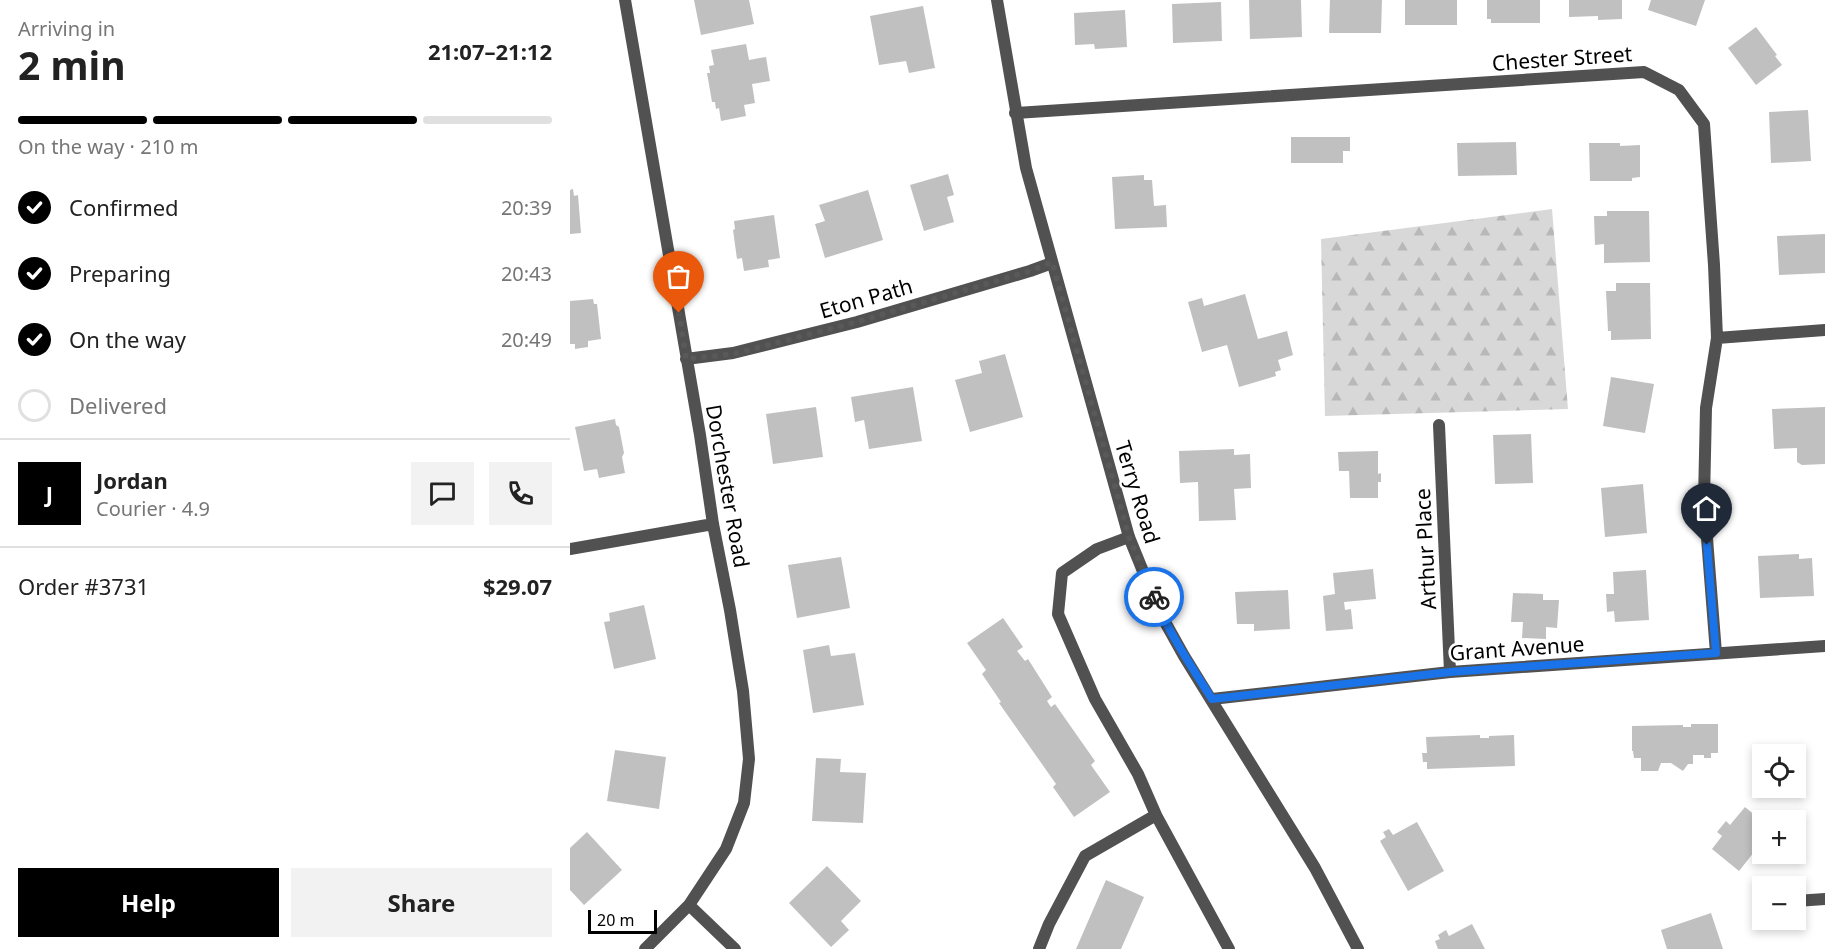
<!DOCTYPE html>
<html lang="en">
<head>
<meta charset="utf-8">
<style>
  :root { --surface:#fff; --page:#f2f2f2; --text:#222; --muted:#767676; --line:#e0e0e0; --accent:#000 }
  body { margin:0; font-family:"Noto Sans",sans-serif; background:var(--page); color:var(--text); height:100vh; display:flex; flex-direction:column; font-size:22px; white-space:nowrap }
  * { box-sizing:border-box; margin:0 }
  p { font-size:20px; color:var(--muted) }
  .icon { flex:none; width:33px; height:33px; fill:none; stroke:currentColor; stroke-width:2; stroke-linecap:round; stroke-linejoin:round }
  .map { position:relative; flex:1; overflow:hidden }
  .details { display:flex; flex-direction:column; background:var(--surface); width:570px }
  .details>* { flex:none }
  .fabs { position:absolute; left:1182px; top:744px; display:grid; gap:12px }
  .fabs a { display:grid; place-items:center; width:54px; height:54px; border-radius:0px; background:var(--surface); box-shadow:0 3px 9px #0003; font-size:30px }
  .scale { position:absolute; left:18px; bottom:15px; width:69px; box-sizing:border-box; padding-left:6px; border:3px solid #000; border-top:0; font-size:16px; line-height:21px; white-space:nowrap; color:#000; -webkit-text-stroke:4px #fff; paint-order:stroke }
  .pin { position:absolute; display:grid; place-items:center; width:51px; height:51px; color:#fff; margin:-62px -26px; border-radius:50% 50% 50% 0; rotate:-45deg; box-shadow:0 0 6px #0007 }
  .pin .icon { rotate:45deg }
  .courier { position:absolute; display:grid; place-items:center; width:60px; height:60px; margin:-30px; border:4px solid #1a73e8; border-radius:50%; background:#fff; color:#222; box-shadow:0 2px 8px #0007 }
  .head em { font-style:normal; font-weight:700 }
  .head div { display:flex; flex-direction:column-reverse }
  .head { display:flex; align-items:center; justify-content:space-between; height:102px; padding:0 18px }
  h1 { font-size:39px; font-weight:700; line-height:45px }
  .bar { display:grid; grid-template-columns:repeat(4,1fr); gap:9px 6px; align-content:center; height:72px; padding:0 18px }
  .bar i { height:8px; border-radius:4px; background:var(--line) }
  .bar .on { background:var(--accent) }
  .bar p { grid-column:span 4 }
  .line { display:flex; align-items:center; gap:15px; padding:0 18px; border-top:2px solid var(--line) }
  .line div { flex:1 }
  .round { display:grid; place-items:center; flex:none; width:63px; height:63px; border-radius:0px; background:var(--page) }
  ol { padding:0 18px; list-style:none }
  li { display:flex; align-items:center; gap:18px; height:66px }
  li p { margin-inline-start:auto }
  li .icon { padding:6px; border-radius:50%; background:var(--accent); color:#fff; stroke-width:4 }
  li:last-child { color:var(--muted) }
  li i { width:33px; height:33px; border:3px solid var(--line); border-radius:50% }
  .primary-button { display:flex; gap:12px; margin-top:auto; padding:12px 18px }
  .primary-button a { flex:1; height:69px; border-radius:0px; background:var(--accent); color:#fff; font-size:24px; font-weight:700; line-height:69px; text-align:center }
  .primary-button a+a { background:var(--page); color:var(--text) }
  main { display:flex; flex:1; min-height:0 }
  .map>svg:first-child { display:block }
  .forest { fill:url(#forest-firs) }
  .building { fill:#c0c0c0 }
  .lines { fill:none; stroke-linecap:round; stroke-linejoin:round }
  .minor { stroke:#515151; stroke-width:12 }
  .tertiary { stroke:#515151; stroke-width:12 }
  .done { stroke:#595959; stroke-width:6; stroke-dasharray:0 10.8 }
  .route { stroke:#1a73e8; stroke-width:8 }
  .labels { text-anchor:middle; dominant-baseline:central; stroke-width:5; stroke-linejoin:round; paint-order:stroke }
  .street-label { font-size:21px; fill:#000; stroke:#fff }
</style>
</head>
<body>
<main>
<section class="details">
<div class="head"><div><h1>2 min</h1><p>Arriving in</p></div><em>21:07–21:12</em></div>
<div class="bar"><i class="on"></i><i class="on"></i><i class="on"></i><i></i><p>On the way · 210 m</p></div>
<ol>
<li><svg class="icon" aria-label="check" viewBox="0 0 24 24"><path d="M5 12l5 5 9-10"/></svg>Confirmed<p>20:39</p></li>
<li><svg class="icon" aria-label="check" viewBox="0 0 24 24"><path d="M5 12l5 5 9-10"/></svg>Preparing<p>20:43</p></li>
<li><svg class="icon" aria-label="check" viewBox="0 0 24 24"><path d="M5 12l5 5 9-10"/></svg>On the way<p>20:49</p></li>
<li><i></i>Delivered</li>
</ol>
<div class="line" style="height:108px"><b class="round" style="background:var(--accent);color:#fff">J</b><div><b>Jordan</b><p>Courier · 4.9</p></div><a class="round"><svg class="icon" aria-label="chat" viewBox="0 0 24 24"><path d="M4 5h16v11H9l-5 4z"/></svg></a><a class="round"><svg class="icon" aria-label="phone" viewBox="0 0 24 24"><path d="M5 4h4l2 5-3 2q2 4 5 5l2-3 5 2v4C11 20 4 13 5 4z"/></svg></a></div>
<div class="line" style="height:78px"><div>Order #3731</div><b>$29.07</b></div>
<div class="primary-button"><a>Help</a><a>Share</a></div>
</section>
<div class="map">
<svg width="1255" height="949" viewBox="0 0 1255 949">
  <defs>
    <pattern id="forest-firs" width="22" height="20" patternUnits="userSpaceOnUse" patternTransform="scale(1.5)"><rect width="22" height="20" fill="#d8d8d8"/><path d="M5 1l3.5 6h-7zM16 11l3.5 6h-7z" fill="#b8b8b8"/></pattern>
  </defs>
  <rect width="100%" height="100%" fill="#fff"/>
  <path class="forest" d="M 982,209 L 998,409 L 755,416 L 751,239 Z"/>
  <path class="building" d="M 124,0 L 179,0 L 184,24 L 131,35 Z
    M 679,0 L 731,0 L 732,37 L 680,39 Z
    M 760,0 L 812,0 L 811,33 L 759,33 Z
    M 835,0 L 887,0 L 887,25 L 835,25 Z
    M 917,0 L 970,0 L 970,23 L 921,23 L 921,19 L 917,19 Z
    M 999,0 L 1052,0 L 1052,19 L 1028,20 L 1028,16 L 999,17 Z
    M 1081,0 L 1135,0 L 1126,26 L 1078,10 Z
    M 651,2 L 652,41 L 603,43 L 602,4 Z
    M 353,6 L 365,68 L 339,73 L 336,61 L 309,65 L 300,16 Z
    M 555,10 L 557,47 L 525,49 L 524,44 L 505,45 L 504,13 Z
    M 1186,27 L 1207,55 L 1205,56 L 1212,65 L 1186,85 L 1158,48 Z
    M 176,44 L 179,60 L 196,57 L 200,81 L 182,84 L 185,103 L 174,105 L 176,116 L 151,121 L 149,108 L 146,109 L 145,102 L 142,102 L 137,73 L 140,73 L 139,66 L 144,65 L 141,50 Z
    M 1238,110 L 1241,161 L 1201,163 L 1199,112 Z
    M 721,137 L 780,137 L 780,151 L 773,151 L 773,163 L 721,163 Z
    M 946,142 L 947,175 L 888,176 L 887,143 Z
    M 1019,143 L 1050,143 L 1050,146 L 1070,145 L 1070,177 L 1062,178 L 1062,181 L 1020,181 Z
    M 378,174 L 384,195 L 377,197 L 384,222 L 354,231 L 340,185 Z
    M 574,175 L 574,180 L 582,180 L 584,206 L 596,205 L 597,227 L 545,229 L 542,177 Z
    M 3,189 L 4,196 L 8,195 L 11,233 L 0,234 L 0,190 Z
    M 298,190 L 313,240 L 255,258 L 245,224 L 255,221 L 249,205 Z
    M 1037,211 L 1079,211 L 1080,262 L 1034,263 L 1034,244 L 1025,245 L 1024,216 L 1037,216 Z
    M 204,215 L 210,258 L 198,260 L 199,267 L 174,271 L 172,258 L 167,259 L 163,230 L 165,229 L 164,221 Z
    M 1255,234 L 1255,273 L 1209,275 L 1207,236 Z
    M 1046,283 L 1080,283 L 1081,339 L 1041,340 L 1041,331 L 1038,331 L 1036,291 L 1046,291 Z
    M 675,294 L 688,339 L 717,331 L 723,355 L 708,360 L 711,370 L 705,372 L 706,376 L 669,387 L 657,345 L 632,352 L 618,302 L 632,298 L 634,306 Z
    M 23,299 L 24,304 L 27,304 L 31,339 L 18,341 L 18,347 L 5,349 L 5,344 L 0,344 L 0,301 Z
    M 435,354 L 453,417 L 400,432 L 385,380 L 412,373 L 409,361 Z
    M 1041,377 L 1084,384 L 1075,433 L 1033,426 Z
    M 343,387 L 352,441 L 299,449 L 294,420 L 285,422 L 281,397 Z
    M 246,407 L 253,457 L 203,464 L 196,414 Z
    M 1255,407 L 1255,464 L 1232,465 L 1227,462 L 1227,448 L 1204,449 L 1202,409 Z
    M 45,419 L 46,425 L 49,427 L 54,453 L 52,457 L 55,473 L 29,478 L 27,469 L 14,471 L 5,427 Z
    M 961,434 L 963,483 L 925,484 L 923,435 Z
    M 664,449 L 664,455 L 680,454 L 681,488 L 664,489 L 666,520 L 629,521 L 628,482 L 610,483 L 609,451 Z
    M 808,451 L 808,474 L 811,473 L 811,482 L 808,482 L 808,498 L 780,498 L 779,471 L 769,471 L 768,452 Z
    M 1073,484 L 1077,533 L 1035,537 L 1031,488 Z
    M 1229,554 L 1229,559 L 1242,558 L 1244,596 L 1190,598 L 1188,556 Z
    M 271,557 L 280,608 L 227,618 L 218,565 Z
    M 803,569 L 806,599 L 774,602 L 775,610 L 781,609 L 783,629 L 756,631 L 753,596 L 765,594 L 763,573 Z
    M 1076,570 L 1079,620 L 1045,622 L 1044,611 L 1037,612 L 1036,594 L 1044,594 L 1043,572 Z
    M 718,590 L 720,629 L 684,631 L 684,624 L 667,624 L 665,592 Z
    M 943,593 L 973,594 L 973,600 L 989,600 L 987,628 L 976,627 L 976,639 L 952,638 L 953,622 L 941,622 Z
    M 74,605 L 86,659 L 44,669 L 34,622 L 40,621 L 39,613 Z
    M 433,618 L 453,647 L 447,651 L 455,661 L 458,659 L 482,697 L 477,701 L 481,707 L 485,704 L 525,761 L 521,765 L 540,792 L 504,817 L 483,787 L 486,784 L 429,703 L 431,702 L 412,674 L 416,670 L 397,643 Z
    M 259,645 L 261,656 L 285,653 L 294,705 L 243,713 L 233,650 Z
    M 1121,724 L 1148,724 L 1148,753 L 1141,753 L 1141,758 L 1134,758 L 1134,755 L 1123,755 L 1123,764 L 1118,764 L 1113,771 L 1101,763 L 1091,763 L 1088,771 L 1071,771 L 1071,758 L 1064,758 L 1063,751 L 1062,751 L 1062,726 L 1113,725 L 1113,727 L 1121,727 Z
    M 910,735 L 910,738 L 919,738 L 919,736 L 944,735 L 945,766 L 857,769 L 857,762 L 853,762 L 852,753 L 857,753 L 856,737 Z
    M 45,750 L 96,757 L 89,809 L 37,801 Z
    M 246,758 L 271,759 L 270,772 L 296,773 L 293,823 L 242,821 Z
    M 1175,807 L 1192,821 L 1192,842 L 1169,871 L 1142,849 L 1152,836 L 1147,832 L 1156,821 L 1160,825 Z
    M 847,822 L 874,871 L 838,891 L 810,841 L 816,837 L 813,832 L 819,829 L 823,835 Z
    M 17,832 L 52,870 L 14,905 L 0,890 L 0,848 Z
    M 257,866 L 291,901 L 271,921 L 279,930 L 261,947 L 219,903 Z
    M 536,880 L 574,897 L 551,949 L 506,949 Z
    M 1141,913 L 1153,949 L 1097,949 L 1091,930 Z
    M 902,924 L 915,949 L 868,949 L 865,941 L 870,939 L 868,935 L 876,930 L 879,936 Z"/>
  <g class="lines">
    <path class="minor" d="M 55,0 L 130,435 L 143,524 L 160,610 L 173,691 L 179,759 L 174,803 L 156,849 L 119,905 L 75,949
      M 445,113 L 1074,72 L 1109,90 L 1134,124 L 1144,265 L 1147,338 L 1136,408 L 1134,500 L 1146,653
      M 1147,338 L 1255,330
      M 116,359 L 163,353 L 287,322 L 460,271 L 482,263
      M 869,425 L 880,672
      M 0,549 L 143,524
      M 642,699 L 880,672 L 1255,646
      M 586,815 L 659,949
      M 1226,901 L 1255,899
      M 119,905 L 165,949
      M 469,949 L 479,924 L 515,856 L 586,815 L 568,774 L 525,699 L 488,614 L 492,573 L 527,549 L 559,537"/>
    <path class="tertiary" d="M 427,0 L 456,168 L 559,537 L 590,613 L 614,656 L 745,868 L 788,949"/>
  </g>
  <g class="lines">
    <path class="done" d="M 109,313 L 116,359 L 163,354 L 287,322 L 460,271 L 482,262 L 559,537 L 584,597"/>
    <path class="route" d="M 584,597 C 599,633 621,666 642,699 L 880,672 L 1146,653 L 1137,545"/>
  </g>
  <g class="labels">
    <g class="street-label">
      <text transform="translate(992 58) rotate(-4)">Chester Street</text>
      <text transform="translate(296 298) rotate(-16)">Eton Path</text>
      <text transform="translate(158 486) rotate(80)">Dorchester Road</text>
      <text transform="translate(568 492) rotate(73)">Terry Road</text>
      <text transform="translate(855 549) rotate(-93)">Arthur Place</text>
      <text transform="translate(947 648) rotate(-4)">Grant Avenue</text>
    </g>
  </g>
</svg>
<div class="fabs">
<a><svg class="icon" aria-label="locate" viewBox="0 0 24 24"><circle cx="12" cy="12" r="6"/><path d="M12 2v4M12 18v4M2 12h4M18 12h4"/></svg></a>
<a>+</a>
<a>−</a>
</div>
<div class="scale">20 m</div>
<div class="pin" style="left:109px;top:313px;background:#ea580c"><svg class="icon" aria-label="bag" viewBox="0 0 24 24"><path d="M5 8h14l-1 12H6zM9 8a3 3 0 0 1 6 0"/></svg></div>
<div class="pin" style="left:1137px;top:545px;background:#1f2937"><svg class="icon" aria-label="home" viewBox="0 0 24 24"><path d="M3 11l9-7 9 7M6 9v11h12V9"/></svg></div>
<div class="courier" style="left:584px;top:597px"><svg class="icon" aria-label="bike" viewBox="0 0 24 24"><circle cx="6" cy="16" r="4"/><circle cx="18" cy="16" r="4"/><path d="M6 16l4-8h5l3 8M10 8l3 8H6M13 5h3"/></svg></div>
</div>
</main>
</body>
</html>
